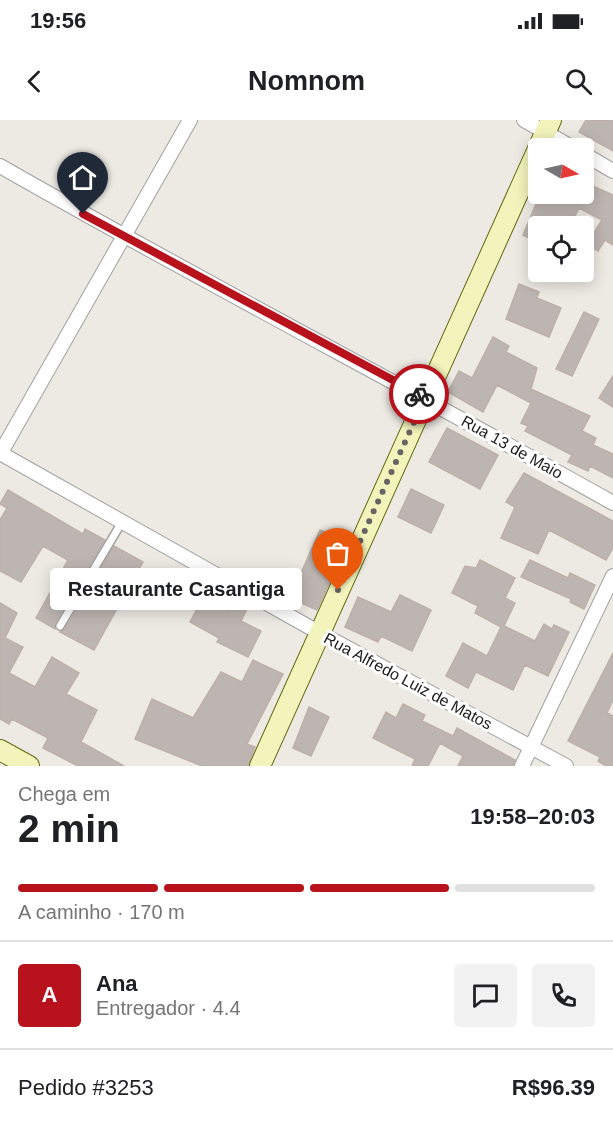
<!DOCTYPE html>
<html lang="pt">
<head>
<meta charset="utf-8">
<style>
  :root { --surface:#fff; --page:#f2f2f2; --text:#202124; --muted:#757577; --line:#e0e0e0; --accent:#b8121c }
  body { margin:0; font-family:Arial,sans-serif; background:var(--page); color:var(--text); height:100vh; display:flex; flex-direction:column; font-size:22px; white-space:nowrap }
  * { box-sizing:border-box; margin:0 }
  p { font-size:20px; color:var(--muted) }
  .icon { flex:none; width:33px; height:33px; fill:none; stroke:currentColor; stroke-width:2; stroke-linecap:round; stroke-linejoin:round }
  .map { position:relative; height:646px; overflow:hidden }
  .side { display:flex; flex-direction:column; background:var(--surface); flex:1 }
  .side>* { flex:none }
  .needle { width:39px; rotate:99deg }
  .fabs { position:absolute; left:528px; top:18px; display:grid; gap:12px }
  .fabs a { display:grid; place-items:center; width:66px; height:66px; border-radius:6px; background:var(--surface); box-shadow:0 3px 15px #0003; font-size:30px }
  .pin { position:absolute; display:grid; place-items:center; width:51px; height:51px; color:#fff; margin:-62px -26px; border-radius:50% 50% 50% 0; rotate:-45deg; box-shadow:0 0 6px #0007 }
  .pin .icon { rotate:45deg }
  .courier { position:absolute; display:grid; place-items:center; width:60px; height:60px; margin:-30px; border:4px solid #b8121c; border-radius:50%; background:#fff; color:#222; box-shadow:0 2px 8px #0007 }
  .bubble { position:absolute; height:42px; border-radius:6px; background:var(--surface); box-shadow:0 3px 15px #0003; font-size:20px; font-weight:700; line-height:42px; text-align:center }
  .summary em { font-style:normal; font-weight:700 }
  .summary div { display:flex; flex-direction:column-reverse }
  .summary { display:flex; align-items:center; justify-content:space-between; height:102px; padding:0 18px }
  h1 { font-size:39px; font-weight:700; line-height:45px }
  .bar { display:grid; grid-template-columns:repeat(4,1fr); gap:9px 6px; align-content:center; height:72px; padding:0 18px }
  .bar i { height:8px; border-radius:4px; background:var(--line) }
  .bar .current { background:var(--accent) }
  .bar p { grid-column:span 4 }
  .line { display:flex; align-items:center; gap:15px; padding:0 18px; border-top:2px solid var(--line) }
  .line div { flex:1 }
  .round { display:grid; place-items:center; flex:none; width:63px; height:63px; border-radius:6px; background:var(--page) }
  .status { display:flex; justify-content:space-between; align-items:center; height:42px; padding:0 30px; background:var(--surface); direction:ltr }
  .status svg { height:16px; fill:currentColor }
  header { display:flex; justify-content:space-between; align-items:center; height:78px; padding:0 18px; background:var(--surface); font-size:27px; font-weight:700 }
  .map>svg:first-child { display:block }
  .building { fill:#bdb5b1; stroke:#beb0a8; stroke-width:1.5 }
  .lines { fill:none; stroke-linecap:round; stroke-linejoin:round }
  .lane-casing { stroke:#a1a1a1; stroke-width:10 }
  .street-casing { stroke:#a1a1a1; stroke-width:16 }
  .secondary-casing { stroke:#656a0f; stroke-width:22 }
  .lane { stroke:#fff; stroke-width:7 }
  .street { stroke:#fff; stroke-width:14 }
  .secondary { stroke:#f3f3bc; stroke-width:20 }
  .done { stroke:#666563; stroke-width:6; stroke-dasharray:0 10.8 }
  .route { stroke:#b8121c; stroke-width:8 }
  .labels { text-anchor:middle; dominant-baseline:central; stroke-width:6; stroke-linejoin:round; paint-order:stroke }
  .street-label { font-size:16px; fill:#1d1d1d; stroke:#fff }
</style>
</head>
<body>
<div class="status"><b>19:56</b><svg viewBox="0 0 49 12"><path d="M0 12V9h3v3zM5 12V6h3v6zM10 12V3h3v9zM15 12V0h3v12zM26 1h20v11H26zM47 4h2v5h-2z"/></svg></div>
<header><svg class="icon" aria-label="back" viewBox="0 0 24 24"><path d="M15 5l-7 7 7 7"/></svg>Nomnom<svg class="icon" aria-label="search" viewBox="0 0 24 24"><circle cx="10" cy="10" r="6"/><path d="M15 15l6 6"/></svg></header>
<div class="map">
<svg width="613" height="646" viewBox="0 0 613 646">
  <rect width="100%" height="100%" fill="#edeae4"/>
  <path class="building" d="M 586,0 L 613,0 L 613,31 L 579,12 Z
    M 584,62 L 613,75 L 613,125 L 605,120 L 598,131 L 587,124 L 602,100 L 579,88 L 570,106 L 549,98 L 545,106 L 538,106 L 538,122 L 523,115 L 538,79 L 538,88 L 545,74 L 584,74 Z
    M 519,164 L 539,172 L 537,178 L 561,188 L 549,217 L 506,199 Z
    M 584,192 L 599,199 L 572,256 L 556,249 Z
    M 493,217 L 509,226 L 506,232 L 537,248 L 531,269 L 590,296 L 582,311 L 596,318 L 593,325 L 613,334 L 613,358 L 590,346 L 588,351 L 568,342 L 572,335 L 525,311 L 528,306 L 521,303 L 531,283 L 497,265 L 483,292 L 448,272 L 459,251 L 472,258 Z
    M 613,256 L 613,287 L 599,278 Z
    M 447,308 L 498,335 L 480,369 L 429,342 Z
    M 524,353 L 613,401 L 613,428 L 606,440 L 549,410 L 538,434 L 501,418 L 515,387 L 506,382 Z
    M 411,369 L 444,385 L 431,413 L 398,397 Z
    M 8,370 L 83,414 L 85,409 L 105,420 L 55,503 L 55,509 L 36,498 L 68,440 L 43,426 L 21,462 L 0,451 L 0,400 L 7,388 L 0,384 Z
    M 320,410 L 348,422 L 317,490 L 290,478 Z
    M 114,426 L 143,442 L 94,530 L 60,512 L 65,509 Z
    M 480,440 L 515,458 L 505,478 L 515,483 L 504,506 L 535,521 L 544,504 L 552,509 L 554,505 L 569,512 L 548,556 L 525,545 L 513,570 L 476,552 L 468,568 L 446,556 L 463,523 L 487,536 L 501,507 L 475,493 L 478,486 L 452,473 L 465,446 L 476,448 Z
    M 530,440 L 568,458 L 570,453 L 595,465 L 584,489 L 570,482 L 571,479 L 521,457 Z
    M 400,475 L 431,490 L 412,531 L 381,516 L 378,522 L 345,507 L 358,477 L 391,492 Z
    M 204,476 L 232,492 L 235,486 L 246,491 L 241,501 L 261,511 L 248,537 L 217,522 L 219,518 L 190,502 Z
    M 0,483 L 17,493 L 5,518 L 23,527 L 9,553 L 35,567 L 52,537 L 79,553 L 66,574 L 97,590 L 81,622 L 124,646 L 78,646 L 43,628 L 48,618 L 12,599 L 9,604 L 0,599 Z
    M 613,533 L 613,580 L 607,593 L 613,596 L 613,646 L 606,646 L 598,641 L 600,637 L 568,621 Z
    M 253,540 L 283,554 L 247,624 L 255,627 L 248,646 L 202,646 L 135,619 L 152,579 L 193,598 L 221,552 L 242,562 Z
    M 403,584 L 425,595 L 422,601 L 453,616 L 457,608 L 515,640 L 513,646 L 458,646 L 463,636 L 440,623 L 428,646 L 412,646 L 415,639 L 373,618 L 386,592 L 396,598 Z
    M 309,587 L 329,597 L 311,636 L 293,628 Z"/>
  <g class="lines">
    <g class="lane-casing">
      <path id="lane" d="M 60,506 L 122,402"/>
    </g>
    <g class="street-casing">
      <path id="street" d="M 524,0 L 573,28
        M 584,34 L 613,51
        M 0,46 C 203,162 410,269 613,383
        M 0,333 L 318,512 L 566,646
        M 0,334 L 190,0
        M 522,646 L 613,456"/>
    </g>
    <g class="secondary-casing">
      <path id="secondary" d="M 0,630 L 29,646
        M 260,646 L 551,0"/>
    </g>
    <use href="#lane" class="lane"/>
    <use href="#street" class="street"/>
    <use href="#secondary" class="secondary"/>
  </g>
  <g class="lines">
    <path class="done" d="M 338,470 L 425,278 L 419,274"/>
    <path class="route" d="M 83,94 L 419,274"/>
  </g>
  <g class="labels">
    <g class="street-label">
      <text transform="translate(512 327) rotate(29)">Rua 13 de Maio</text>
      <text transform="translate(408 561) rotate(28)">Rua Alfredo Luiz de Matos</text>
    </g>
  </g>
</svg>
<div class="fabs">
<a><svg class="needle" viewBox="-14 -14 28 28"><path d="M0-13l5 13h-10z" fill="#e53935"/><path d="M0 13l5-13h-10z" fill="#757577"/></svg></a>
<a><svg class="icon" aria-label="locate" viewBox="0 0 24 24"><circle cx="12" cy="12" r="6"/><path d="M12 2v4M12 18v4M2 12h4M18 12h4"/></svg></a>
</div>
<div class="pin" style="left:338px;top:470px;background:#ea580c"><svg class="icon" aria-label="bag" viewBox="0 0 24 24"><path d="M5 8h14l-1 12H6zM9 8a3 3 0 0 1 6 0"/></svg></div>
<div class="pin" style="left:83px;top:94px;background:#1f2937"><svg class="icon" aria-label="home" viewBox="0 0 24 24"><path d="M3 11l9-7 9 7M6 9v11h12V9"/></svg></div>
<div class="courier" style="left:419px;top:274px"><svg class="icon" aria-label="bike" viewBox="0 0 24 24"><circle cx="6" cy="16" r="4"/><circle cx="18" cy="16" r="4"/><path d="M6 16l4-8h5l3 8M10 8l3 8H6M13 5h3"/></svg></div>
<div class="bubble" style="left:50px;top:448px;width:252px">Restaurante Casantiga</div>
</div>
<section class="side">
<div class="summary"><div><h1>2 min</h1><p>Chega em</p></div><em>19:58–20:03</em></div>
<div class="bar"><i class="current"></i><i class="current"></i><i class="current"></i><i></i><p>A caminho · 170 m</p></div>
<div class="line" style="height:108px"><b class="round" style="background:var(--accent);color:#fff">A</b><div><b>Ana</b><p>Entregador · 4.4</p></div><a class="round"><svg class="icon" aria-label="chat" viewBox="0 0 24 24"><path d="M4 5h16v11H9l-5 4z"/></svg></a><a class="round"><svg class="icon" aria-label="phone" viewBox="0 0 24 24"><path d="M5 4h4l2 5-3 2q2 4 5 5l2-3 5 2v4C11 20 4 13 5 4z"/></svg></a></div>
<div class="line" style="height:78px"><div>Pedido #3253</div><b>R$96.39</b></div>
</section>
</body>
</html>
